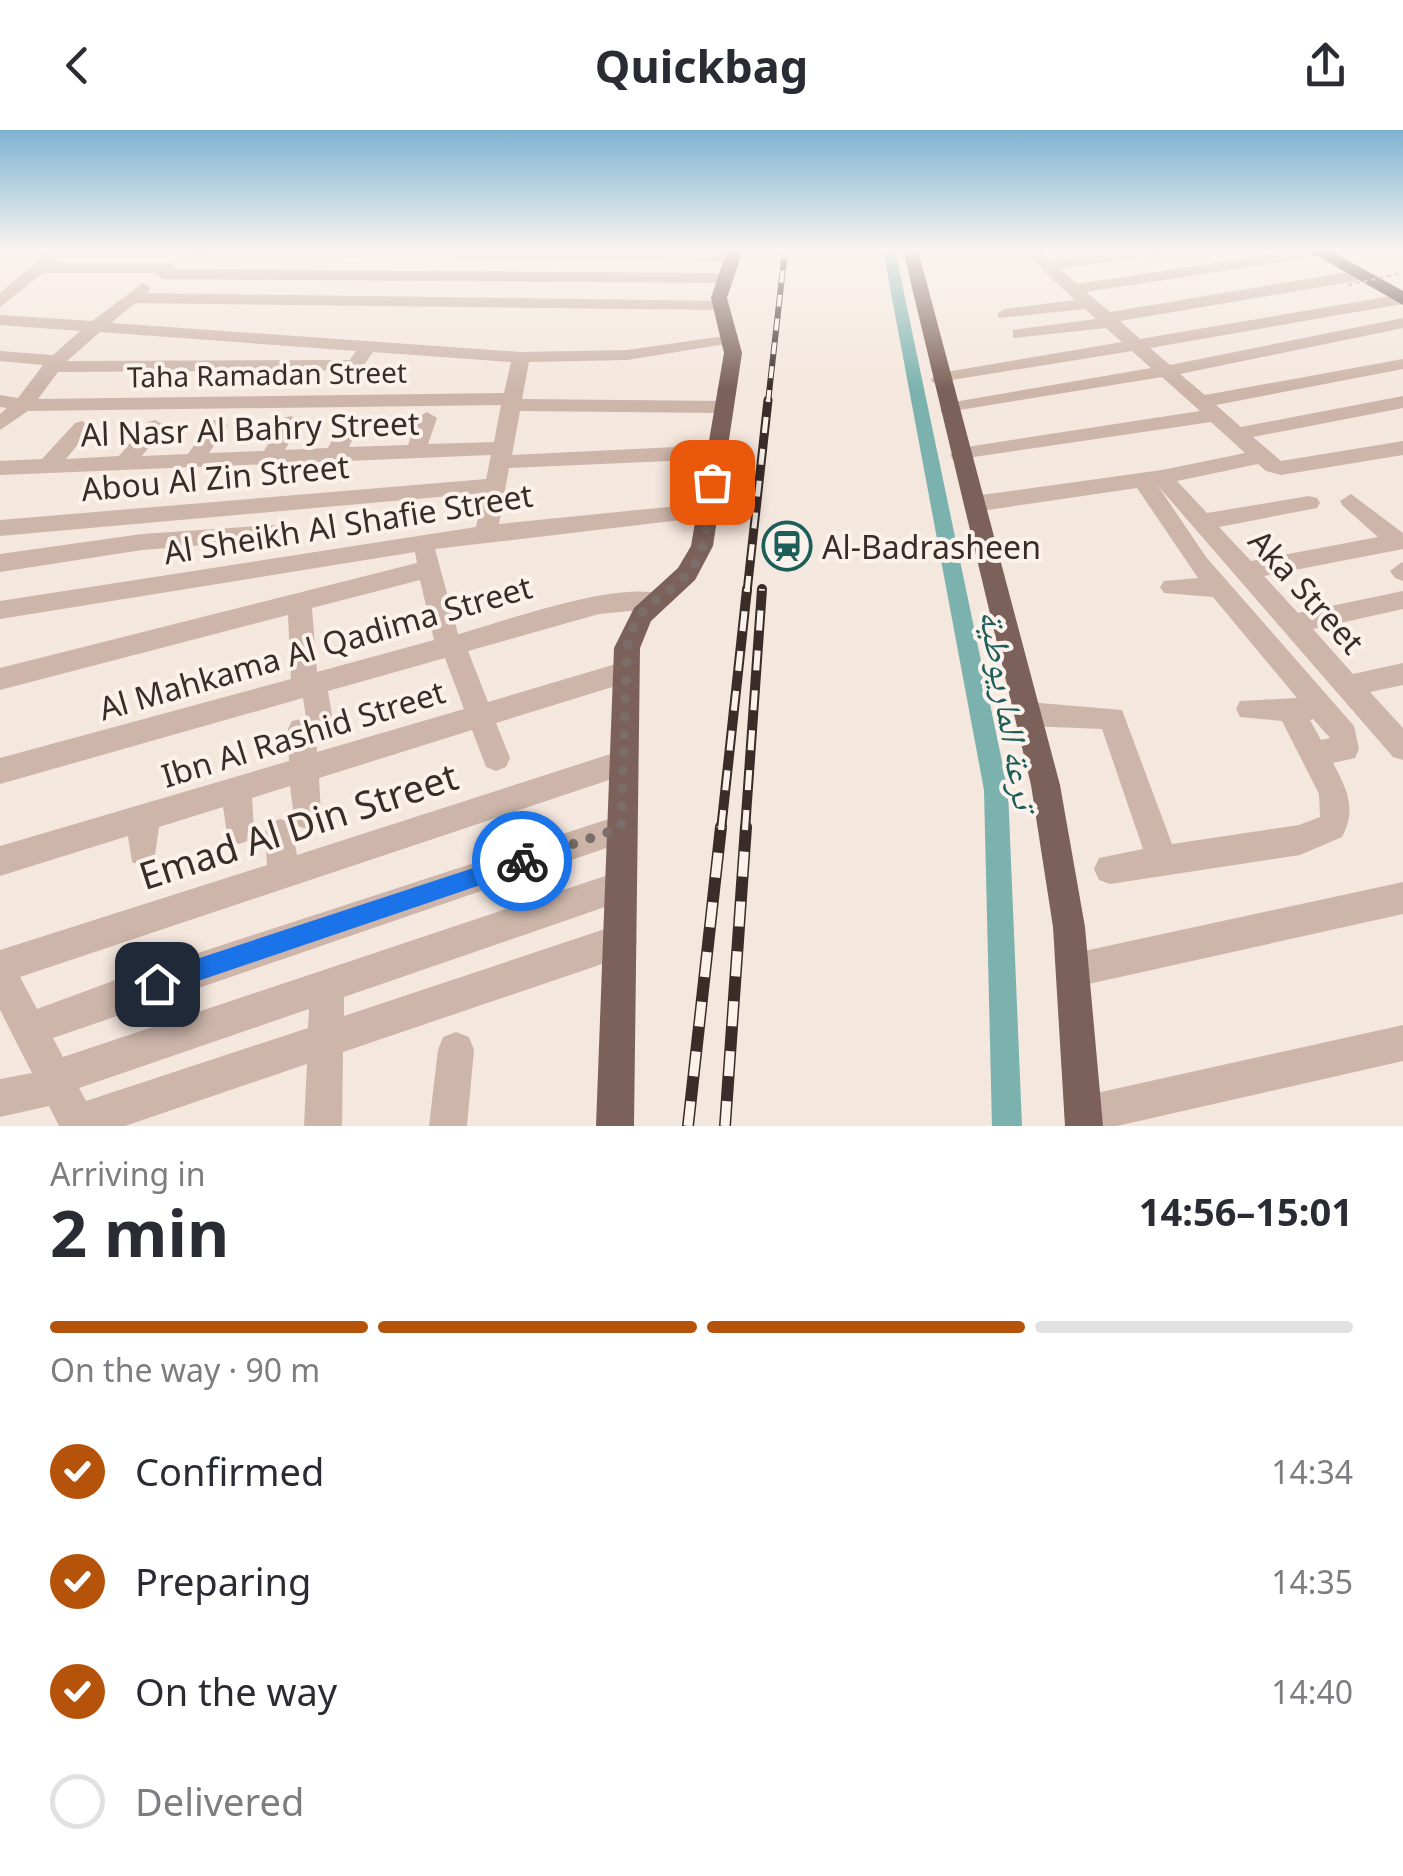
<!DOCTYPE html>
<html lang="en">
<head>
<meta charset="utf-8">
<style>
  :root { --surface:#fff; --page:#f7f7f7; --text:#2b2b33; --muted:#7c7c81; --line:#e1e1e2; --accent:#b45309 }
  body { margin:0; font-family:"Noto Sans","Noto Naskh Arabic",sans-serif; background:var(--page); color:var(--text); height:100vh; display:flex; flex-direction:column; font-size:38px; white-space:nowrap }
  * { box-sizing:border-box; margin:0 }
  p { font-size:32px; color:var(--muted) }
  .icon { flex:none; width:55px; height:55px; fill:none; stroke:currentColor; stroke-width:2; stroke-linecap:round; stroke-linejoin:round }
  .map { position:relative; height:996px; overflow:hidden }
  .side { display:flex; flex-direction:column; background:var(--surface); flex:1 }
  .side>* { flex:none }
  .pin { position:absolute; display:grid; place-items:center; width:85px; height:85px; color:#fff; margin:-42px; border-radius:20px; box-shadow:0 5px 15px #0006 }
  .courier { position:absolute; display:grid; place-items:center; width:100px; height:100px; margin:-50px; border:8px solid #1a73e8; border-radius:50%; background:#fff; color:#222; box-shadow:0 2px 12px #0007 }
  .head em { font-style:normal; font-weight:700 }
  .head div { display:flex; flex-direction:column-reverse }
  .head { display:flex; align-items:center; justify-content:space-between; height:170px; padding:0 50px }
  h1 { font-size:65px; font-weight:700; line-height:75px }
  .bar { display:grid; grid-template-columns:repeat(4,1fr); gap:15px 10px; align-content:center; height:120px; padding:0 50px }
  .bar i { height:12px; border-radius:8px; background:var(--line) }
  .bar .current { background:var(--accent) }
  .bar p { grid-column:span 4 }
  ol { padding:0 50px; list-style:none }
  li { display:flex; align-items:center; gap:30px; height:110px }
  li p { margin-inline-start:auto }
  li .icon { padding:10px; border-radius:50%; background:var(--accent); color:#fff; stroke-width:4 }
  li:last-child { color:var(--muted) }
  li i { width:55px; height:55px; border:5px solid var(--line); border-radius:50% }
  header { display:flex; justify-content:space-between; align-items:center; height:130px; padding:0 50px; background:var(--surface); font-size:45px; font-weight:700 }
  .map>svg:first-child { display:block }
  .lines { fill:none; stroke-linecap:round; stroke-linejoin:round }
  .canal { fill:#7cb2ae; fill-rule:evenodd }
  .minor { fill:#cdb5a9; fill-rule:evenodd }
  .major { fill:#7c615a; fill-rule:evenodd }
  .highway { fill:#5b4540; fill-rule:evenodd }
  .rail-far3-casing { stroke:#3a2d29; stroke-width:6 }
  .rail-far2-casing { stroke:#3a2d29; stroke-width:9 }
  .rail-far1-casing { stroke:#3a2d29; stroke-width:10 }
  .rail-casing { stroke:#3a2d29; stroke-width:12 }
  .rail-far3 { stroke:#fbf2eb; stroke-width:4; stroke-dasharray:12; stroke-linecap:butt }
  .rail-far2 { stroke:#fbf2eb; stroke-width:5; stroke-dasharray:16; stroke-linecap:butt }
  .rail-far1 { stroke:#fbf2eb; stroke-width:6; stroke-dasharray:20; stroke-linecap:butt }
  .rail { stroke:#fbf2eb; stroke-width:9; stroke-dasharray:25; stroke-linecap:butt }
  .path-bridge { stroke:#b99f93; stroke-width:2.5; stroke-dasharray:4 4; stroke-linecap:butt }
  .route { fill:#1a73e8 }
  .done { stroke:#7b6e68; stroke-width:10; stroke-dasharray:0 18 }
  .labels { text-anchor:middle; dominant-baseline:central; stroke-width:8; stroke-linejoin:round; paint-order:stroke }
  .far-street-label { font-size:28px; fill:#3a2d29; stroke:#fbf2eb }
  .street-label { font-size:32px; fill:#3a2d29; stroke:#fbf2eb }
  .poi-label { font-size:32px; fill:#3a2d29; stroke:#fbf2eb; text-anchor:start }
  .water-label { font-size:35px; font-style:italic; fill:#1c5e5a; stroke:#fbf2eb }
  .near-street-label { font-size:38px; fill:#3a2d29; stroke:#fbf2eb }
</style>
</head>
<body>
<header><svg class="icon" aria-label="back" viewBox="0 0 24 24"><path d="M15 5l-7 7 7 7"/></svg>Quickbag<svg class="icon" aria-label="share" viewBox="0 0 24 24"><path d="M12 15V3M7 8l5-5 5 5M5 13v7h14v-7"/></svg></header>
<div class="map">
<svg width="1403" height="996" viewBox="0 0 1403 996">
  <rect width="100%" height="100%" fill="#f4e7de"/>
  <g class="lines">
    <path class="canal" d="M 883,120 L 895,120 L 1008,660 L 1022,996 L 992,996 L 984,660 Z"/>
    <path class="minor" d="M 50,120 L 67,120 L 53,133 L 170,133 L 177,139 L 726,143 L 734,148 L 726,153 L 162,149 L 155,143 L 43,143 L 0,177 L 0,163 Z
      M 186,120 L 733,122 L 741,127 L 733,132 L 194,125 Z
      M 1022,120 L 1038,120 L 1051,131 L 1129,120 L 1165,120 L 1157,125 L 1060,139 L 1077,154 L 1300,120 L 1328,121 L 1320,126 L 1086,162 L 1110,182 L 1361,140 L 1369,145 L 1361,150 L 1120,191 L 1140,209 L 1403,164 L 1402,174 L 1150,218 L 1170,235 L 1403,188 L 1403,198 L 1180,244 L 1205,265 L 1403,229 L 1403,239 L 1216,275 L 1241,297 L 1403,266 L 1403,278 L 1253,307 L 1281,331 L 1403,311 L 1403,325 L 1281,345 L 1266,341 L 1258,334 L 1177,351 L 1207,383 L 1309,366 L 1317,368 L 1320,373 L 1317,378 L 1219,397 L 1251,431 L 1378,407 L 1343,376 L 1340,371 L 1351,364 L 1403,403 L 1403,419 L 1264,446 L 1298,483 L 1403,461 L 1403,479 L 1313,499 L 1353,544 L 1403,533 L 1403,555 L 1370,562 L 1403,598 L 1403,630 L 1393,627 L 1158,356 L 1206,427 L 1354,596 L 1359,619 L 1355,628 L 1333,633 C 1347,659 1357,679 1342,707 L 1300,725 L 1110,754 L 1099,750 L 1094,739 L 1099,728 L 1143,719 L 1102,599 L 1028,596 L 1018,592 L 1014,584 L 1018,576 L 1028,572 L 1122,580 L 1172,714 L 1299,695 L 1320,687 L 1319,664 L 1282,591 L 1240,587 L 1236,579 L 1240,571 L 1297,568 L 1213,467 L 1164,463 L 1160,457 L 1164,451 L 1198,448 L 1137,358 L 974,382 L 963,374 L 974,366 L 1162,340 L 1245,323 L 1211,292 L 953,330 L 950,325 L 960,318 L 1200,281 L 1162,247 L 941,283 L 941,275 L 948,273 L 1151,238 L 1132,221 L 933,253 L 931,249 L 940,243 L 1122,212 L 1106,198 L 1013,208 L 1013,200 L 1019,199 L 1096,189 L 1085,179 L 999,188 L 997,184 L 1005,179 L 1075,170 ZM 1313,589 L 1330,608 L 1321,610 L 1310,590 Z
      M 143,153 L 151,158 L 147,163 L 725,171 L 727,175 L 719,180 L 135,173 L 111,193 L 521,222 L 627,220 L 738,204 L 738,212 L 732,213 L 627,230 L 529,232 L 522,269 L 723,271 L 733,277 L 723,283 L 520,281 L 512,325 L 716,315 L 726,322 L 716,329 L 509,338 L 499,394 L 707,373 L 718,381 L 715,386 L 435,419 L 458,504 C 505,491 616,451 660,464 L 663,471 L 660,478 L 599,484 L 468,521 L 488,572 L 626,531 L 635,534 L 639,542 L 635,550 L 496,593 L 510,628 L 506,637 L 496,641 L 486,637 L 472,600 L 319,648 L 321,685 L 317,695 L 306,699 L 295,695 L 290,656 L 252,668 L 254,700 L 250,710 L 239,714 L 228,710 L 223,677 L 159,697 L 154,732 L 143,736 L 132,732 L 128,706 L 0,746 L 0,716 L 289,631 L 288,599 L 292,591 L 306,588 L 303,568 L 0,654 L 0,628 L 291,549 L 288,485 L 0,560 L 0,538 L 417,433 L 415,422 L 0,489 L 0,471 L 476,397 L 483,363 L 0,406 L 0,390 L 486,349 L 491,325 L 0,345 L 0,331 L 42,329 L 75,293 L 82,291 L 92,297 L 66,329 L 119,326 L 148,292 L 155,290 L 165,296 L 142,326 L 188,324 L 211,291 L 218,289 L 228,295 L 209,323 L 264,321 L 284,288 L 291,286 L 301,292 L 285,320 L 328,318 L 342,291 L 349,289 L 359,295 L 349,317 L 408,315 L 417,288 L 427,282 L 437,288 L 428,314 L 494,312 L 501,275 L 28,281 L 0,300 L 0,284 L 7,278 L 0,277 L 0,265 L 18,268 L 43,235 L 0,231 L 0,221 L 53,225 L 80,201 L 0,195 L 0,185 L 92,191 ZM 100,202 L 356,221 L 350,230 L 67,231 ZM 373,222 L 511,232 L 504,263 L 38,269 L 58,242 L 355,240 L 361,239 ZM 420,450 L 434,510 L 317,542 L 312,478 ZM 445,528 L 464,579 L 317,622 L 314,595 L 328,593 L 332,585 L 328,561 Z
      M 275,395 L 286,403 L 283,409 L 142,420 L 0,442 L 0,424 L 142,404 Z
      M 1402,432 L 1403,433 L 1403,451 L 1395,448 L 1390,441 Z
      M 623,620 L 633,624 L 637,633 L 633,642 L 20,847 L 37,879 L 121,848 L 621,685 L 632,689 L 636,699 L 632,709 L 621,713 L 53,908 L 63,927 L 620,741 L 631,746 L 636,757 L 631,768 L 344,867 L 344,886 L 620,794 L 632,799 L 637,811 L 632,823 L 620,828 L 343,922 L 342,996 L 304,996 L 307,934 L 125,996 L 59,996 L 49,976 L 0,987 L 0,949 L 32,943 L 0,880 L 0,820 L 267,735 L 265,703 L 269,693 L 280,689 L 291,693 L 297,725 ZM 309,879 L 308,898 L 86,971 L 79,958 Z
      M 1403,752 L 1403,784 L 1075,857 L 1063,852 L 1058,840 L 1063,828 L 1075,823 Z
      M 1403,895 L 1403,931 L 1117,996 L 1069,996 L 1064,985 L 1070,972 L 1083,966 Z
      M 456,902 L 469,907 L 474,920 L 467,996 L 429,996 L 438,920 L 443,907 Z"/>
    <path class="major" d="M 727,120 L 743,120 L 727,168 L 742,223 L 713,416 L 695,450 L 651,491 L 640,518 L 634,996 L 596,996 L 614,518 L 634,478 L 678,438 L 691,416 L 724,223 L 711,168 Z
      M 903,120 L 918,120 L 1060,655 L 1085,797 L 1103,996 L 1065,996 L 1053,797 L 1031,655 Z"/>
    <path class="highway" d="M 1307,120 L 1329,120 L 1403,161 L 1403,175 Z"/>
    <g class="rail-far3-casing">
      <path id="rail-far3" d="M 768,272 L 785,120"/>
    </g>
    <g class="rail-far2-casing">
      <path id="rail-far2" d="M 747,462 L 768,270"/>
    </g>
    <g class="rail-far1-casing">
      <path id="rail-far1" d="M 721,700 L 747,459
        M 745,700 L 762,459"/>
    </g>
    <g class="rail-casing">
      <path id="rail" d="M 688,996 L 721,697
        M 725,996 L 746,697"/>
    </g>
    <use href="#rail-far3" class="rail-far3"/>
    <use href="#rail-far2" class="rail-far2"/>
    <use href="#rail-far1" class="rail-far1"/>
    <use href="#rail" class="rail"/>
    <path class="path-bridge" d="M 1348,155 L 1403,143"/>
  </g>
  <linearGradient id="sky" x2="0" y2="1"><stop stop-color="#7db3d1"/><stop offset="0.46" stop-color="#faf4f0"/><stop offset="1" stop-color="#faf4f0" stop-opacity="0"/></linearGradient>
  <rect width="1403" height="259" fill="url(#sky)"/>
  <path class="route" d="M 522,722 L 532,731 L 522,741 L 157,865 L 149,861 L 146,854 L 149,846 L 157,842 Z"/>
  <g class="lines">
    <path class="done" d="M 522,731 L 621,698 L 627,518 C 639,464 668,472 694,435 C 709,414 707,377 712,352"/>
  </g>
  <defs>
    <g id="station-ring" transform="scale(2.5)"><circle r="9.5" fill="#fbf2eb" stroke="#1c5e5a" stroke-width="1.5"/><path d="M-3-6H3Q5-6 5-4V2Q5 4 3 4L4.5 6H3L1.5 4h-3L-3 6H-4.5L-3 4Q-5 4-5 2V-4Q-5-6-3-6ZM-3.5-4v3h7v-3ZM-3.5 1v1.5H-2V1ZM2 1v1.5H3.5V1Z" fill="#1c5e5a"/></g>
  </defs>
  <g fill-rule="evenodd">
    <use href="#station-ring" x="787" y="416"/>
  </g>
  <g class="labels">
    <g class="far-street-label">
      <text transform="translate(267 244) rotate(-1)">Taha Ramadan Street</text>
    </g>
    <g class="street-label">
      <text transform="translate(250 298) rotate(-2)">Al Nasr Al Bahry Street</text>
      <text transform="translate(215 347) rotate(-5)">Abou Al Zin Street</text>
      <text transform="translate(348 393) rotate(-9)">Al Sheikh Al Shafie Street</text>
      <text transform="translate(1307 461) rotate(48)">Aka Street</text>
      <text transform="translate(315 517) rotate(-16)">Al Mahkama Al Qadima Street</text>
      <text transform="translate(303 603) rotate(-17)">Ibn Al Rashid Street</text>
    </g>
    <g class="poi-label">
      <text x="822" y="416">Al-Badrasheen</text>
    </g>
    <g class="water-label">
      <text transform="translate(1010 579) rotate(80)">ترعة الماريوطية</text>
    </g>
    <g class="near-street-label">
      <text transform="translate(298 695) rotate(-18)">Emad Al Din Street</text>
    </g>
  </g>
</svg>
<div class="pin" style="left:712px;top:352px;background:#ea580c"><svg class="icon" aria-label="bag" viewBox="0 0 24 24"><path d="M5 8h14l-1 12H6zM9 8a3 3 0 0 1 6 0"/></svg></div>
<div class="pin" style="left:157px;top:854px;background:#1f2937"><svg class="icon" aria-label="home" viewBox="0 0 24 24"><path d="M3 11l9-7 9 7M6 9v11h12V9"/></svg></div>
<div class="courier" style="left:522px;top:731px"><svg class="icon" aria-label="bike" viewBox="0 0 24 24"><circle cx="6" cy="16" r="4"/><circle cx="18" cy="16" r="4"/><path d="M6 16l4-8h5l3 8M10 8l3 8H6M13 5h3"/></svg></div>
</div>
<section class="side">
<div class="head"><div><h1>2 min</h1><p>Arriving in</p></div><em>14:56–15:01</em></div>
<div class="bar"><i class="current"></i><i class="current"></i><i class="current"></i><i></i><p>On the way · 90 m</p></div>
<ol>
<li><svg class="icon" aria-label="check" viewBox="0 0 24 24"><path d="M5 12l5 5 9-10"/></svg>Confirmed<p>14:34</p></li>
<li><svg class="icon" aria-label="check" viewBox="0 0 24 24"><path d="M5 12l5 5 9-10"/></svg>Preparing<p>14:35</p></li>
<li><svg class="icon" aria-label="check" viewBox="0 0 24 24"><path d="M5 12l5 5 9-10"/></svg>On the way<p>14:40</p></li>
<li><i></i>Delivered</li>
</ol>
</section>
</body>
</html>
